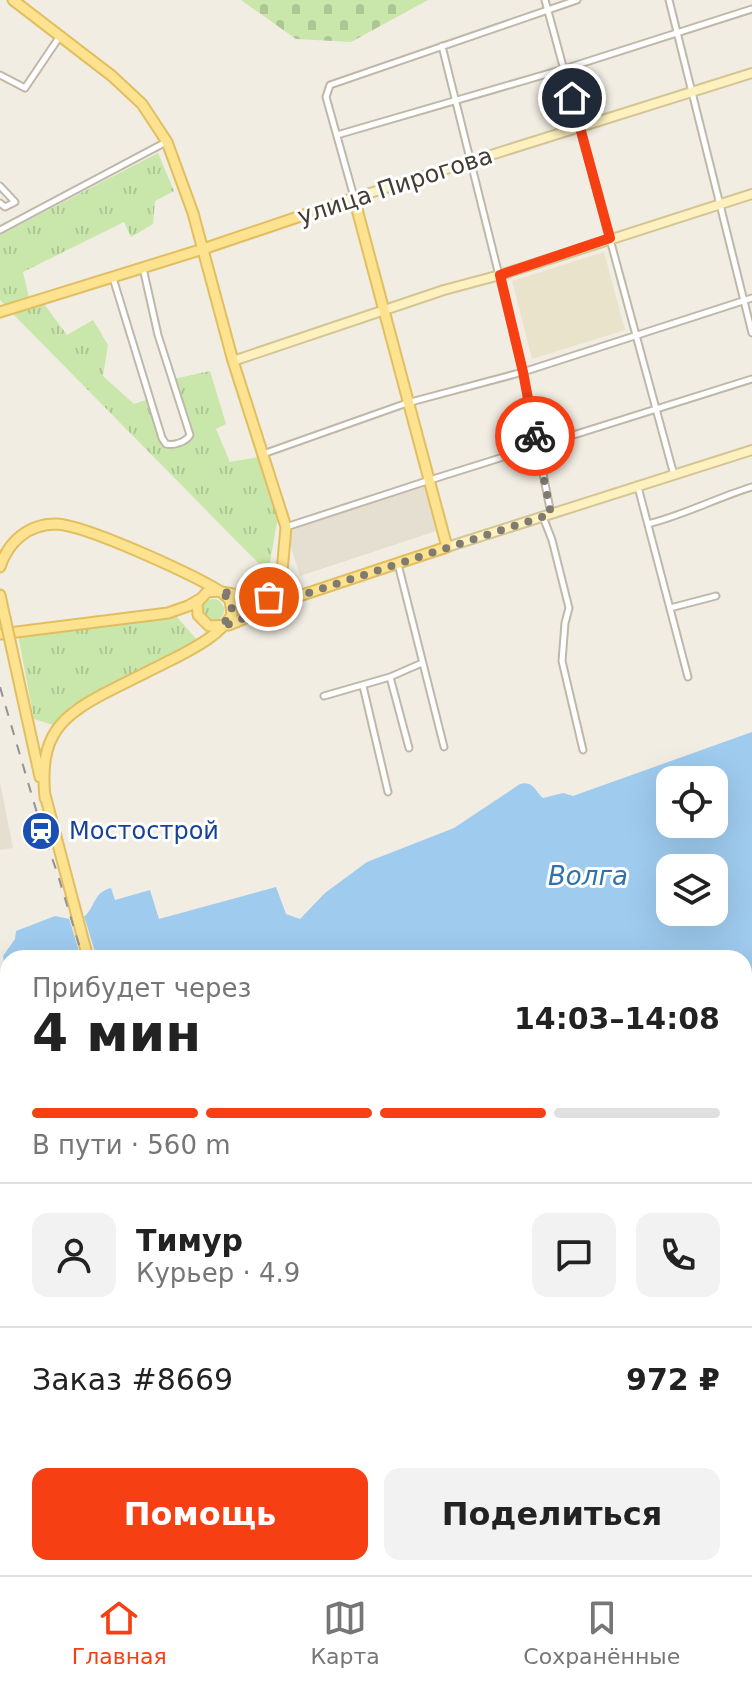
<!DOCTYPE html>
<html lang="ru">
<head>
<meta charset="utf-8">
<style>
  :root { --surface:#fff; --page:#f2f2f2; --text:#222; --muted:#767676; --line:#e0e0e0; --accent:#f73f14 }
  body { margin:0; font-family:"DejaVu Sans",sans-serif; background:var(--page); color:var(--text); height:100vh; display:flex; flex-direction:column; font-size:30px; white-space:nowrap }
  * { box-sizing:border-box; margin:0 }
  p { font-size:26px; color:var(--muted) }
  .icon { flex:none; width:44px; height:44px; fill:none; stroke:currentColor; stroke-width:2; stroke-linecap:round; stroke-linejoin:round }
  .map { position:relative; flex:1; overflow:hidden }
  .sheet { position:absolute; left:0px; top:950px; width:752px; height:626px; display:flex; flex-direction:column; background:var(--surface); border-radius:24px 24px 0 0; box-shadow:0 8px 32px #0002 }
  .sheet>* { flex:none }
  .controls { position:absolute; left:656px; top:766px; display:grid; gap:16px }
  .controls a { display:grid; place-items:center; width:72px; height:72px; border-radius:16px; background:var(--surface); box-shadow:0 8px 32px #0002; font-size:40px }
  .pin { position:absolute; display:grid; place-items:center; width:68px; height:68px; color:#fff; margin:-34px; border:4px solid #fff; border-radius:50%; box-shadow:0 2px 8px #0007 }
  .courier { position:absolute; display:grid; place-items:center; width:80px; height:80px; margin:-40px; border:6px solid #f73f14; border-radius:50%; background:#fff; color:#222; box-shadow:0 2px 10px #0007 }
  .headline em { font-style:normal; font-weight:700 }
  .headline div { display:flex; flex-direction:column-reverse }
  .headline { display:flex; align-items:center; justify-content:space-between; height:136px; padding:0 32px }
  h1 { font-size:52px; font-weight:700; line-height:60px }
  .bar { display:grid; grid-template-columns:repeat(4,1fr); gap:12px 8px; align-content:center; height:96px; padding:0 32px }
  .bar i { height:10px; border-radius:6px; background:var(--line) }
  .bar .current { background:var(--accent) }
  .bar p { grid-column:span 4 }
  .line { display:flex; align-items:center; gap:20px; padding:0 32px; border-top:2px solid var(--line) }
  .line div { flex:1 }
  .round { display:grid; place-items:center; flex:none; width:84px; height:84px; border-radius:16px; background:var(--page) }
  .action { display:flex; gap:16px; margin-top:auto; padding:16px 32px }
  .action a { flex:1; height:92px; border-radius:16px; background:var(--accent); color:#fff; font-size:32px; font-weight:700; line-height:92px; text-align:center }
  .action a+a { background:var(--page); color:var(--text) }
  .menu { display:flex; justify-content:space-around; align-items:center; height:112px; border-top:2px solid var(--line); background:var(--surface); font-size:22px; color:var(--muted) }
  .menu a { display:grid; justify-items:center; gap:4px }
  .menu .current { color:var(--accent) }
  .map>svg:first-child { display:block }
  .residential { fill:#e5dfd1 }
  .industrial { fill:url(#industrial-furrows) }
  .education { fill:#eae3cc }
  .grass { fill:url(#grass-tufts) }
  .cemetery { fill:url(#cemetery-stones) }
  .water { fill:#9ecbee; fill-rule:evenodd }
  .pier { fill:#f1ede3 }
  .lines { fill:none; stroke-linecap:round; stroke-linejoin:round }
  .minor-casing { stroke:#bfb8a9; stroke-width:9 }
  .secondary-casing { stroke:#d4c595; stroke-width:12 }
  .primary-casing { stroke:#e1bf60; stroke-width:13 }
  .minor { stroke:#fff; stroke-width:5 }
  .secondary { stroke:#fef1c0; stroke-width:8 }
  .primary { stroke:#fde290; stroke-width:9 }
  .rail { stroke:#939393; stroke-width:2; stroke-dasharray:10 10; stroke-linecap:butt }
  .primary-bridge-casing { stroke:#e1bf60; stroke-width:13; stroke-linecap:butt }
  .primary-bridge { stroke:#fde290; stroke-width:9 }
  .done { stroke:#807b71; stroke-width:8; stroke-dasharray:0 14.4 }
  .route { stroke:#f73f14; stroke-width:10 }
  .labels { text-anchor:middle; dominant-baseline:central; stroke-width:6; stroke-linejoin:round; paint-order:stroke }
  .street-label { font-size:24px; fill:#433d33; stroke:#fff }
  .transit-label { font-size:24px; fill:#164399; stroke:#fff; text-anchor:start }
  .water-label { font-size:26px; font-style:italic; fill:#2f72ac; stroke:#fff }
</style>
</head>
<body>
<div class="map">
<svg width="752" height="1575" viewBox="0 0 752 1575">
  <defs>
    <pattern id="industrial-furrows" width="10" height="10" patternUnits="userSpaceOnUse" patternTransform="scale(2)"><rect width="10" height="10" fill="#e3ded8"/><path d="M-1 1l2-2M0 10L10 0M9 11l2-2" fill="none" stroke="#c4bfba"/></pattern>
    <pattern id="grass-tufts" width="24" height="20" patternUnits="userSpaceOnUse" patternTransform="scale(2)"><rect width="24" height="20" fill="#c9e6ab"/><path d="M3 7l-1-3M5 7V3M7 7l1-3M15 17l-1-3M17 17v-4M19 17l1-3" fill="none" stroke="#aec694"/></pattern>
    <pattern id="cemetery-stones" width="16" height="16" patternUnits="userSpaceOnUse" patternTransform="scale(2)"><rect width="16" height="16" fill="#c9e6ab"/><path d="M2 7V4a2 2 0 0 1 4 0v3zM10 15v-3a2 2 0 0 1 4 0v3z" fill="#aec694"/></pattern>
  </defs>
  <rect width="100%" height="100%" fill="#f1ede3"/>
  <path class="residential" d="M 427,486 L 439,530 L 300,576 L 286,531 Z
    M 0,782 L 13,848 L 0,850 Z
    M 752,1331 L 752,1496 L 744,1502 L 744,1336 Z
    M 309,1568 L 458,1568 L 445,1575 L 312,1575 Z
    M 507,1568 L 628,1568 L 617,1575 L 510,1575 Z"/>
  <path class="industrial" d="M 58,1568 L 124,1568 L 113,1575 L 63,1575 Z"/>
  <path class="education" d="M 604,252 L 625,330 L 532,359 L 512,281 Z"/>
  <path class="grass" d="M 158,153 L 174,191 L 155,201 L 153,224 L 131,237 L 124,222 L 23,272 L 29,298 L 5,305 L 0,300 L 0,235 Z
    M 44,304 L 67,335 L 93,320 L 108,345 L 103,376 L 134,404 L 149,399 L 165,448 L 189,440 L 190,435 L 169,380 L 210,371 L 226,424 L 216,429 L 230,462 L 259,457 L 278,517 L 268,573 L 12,313 Z
    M202 610a11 11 0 1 1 22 0a11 11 0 1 1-22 0Z
    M 177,617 L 198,641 L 72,705 L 53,725 L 34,719 L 18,635 Z"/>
  <path class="cemetery" d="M 241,0 L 428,0 L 351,42 L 296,39 Z"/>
  <path class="water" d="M 752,732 L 752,1205 L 744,1208 L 744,958 L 8,958 L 8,1512 L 0,1517 L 0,986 L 7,980 L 3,956 L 15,939 L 16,931 L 55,916 L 74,920 L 85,916 C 96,905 94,892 111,888 L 115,900 L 150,890 L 159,919 L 276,887 L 286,914 L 300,919 L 325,893 L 367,862 L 454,828 L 520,784 C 533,780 535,791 543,798 L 563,793 L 573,796 ZM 670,780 L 714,780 L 714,824 L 670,824 ZM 670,868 L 714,868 L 714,912 L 670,912 Z
    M 752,1526 L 752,1575 L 674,1575 L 686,1568 L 744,1568 L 744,1531 Z"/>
  <path class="pier" d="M 83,913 L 97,958 L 81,958 L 68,915 Z"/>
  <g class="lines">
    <g class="minor-casing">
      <path id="minor" d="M 545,0 L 674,475
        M 669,0 L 752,333
        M 442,46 L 523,372 L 551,514
        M 0,75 L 25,88 L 60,36
        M 337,135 L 564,69 L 752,9
        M 0,186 L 15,202 L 5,207 L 0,203
        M 354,197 L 326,97 L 330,85 L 577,0
        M 0,230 L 166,142
        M 113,278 L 162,438 L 166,444 C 173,446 186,442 190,435 L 158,335 L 143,268
        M 263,454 L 407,403 L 523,372 L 752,298
        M 638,487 L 688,677
        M 543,517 L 552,540 L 569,608 L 565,623 L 562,661 L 583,750
        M 648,524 C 684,515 716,498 752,487
        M 286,527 L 430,480 L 752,379
        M 398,564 L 444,747
        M 670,608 L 716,596
        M 390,677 L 409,748
        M 363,686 L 388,792
        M 324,696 L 390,677 L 422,663
        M 431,1568 L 446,1575
        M 499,1568 L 502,1575
        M 626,1568 L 630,1575
        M 117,1575 L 128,1568
        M 448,1575 L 463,1568
        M 466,1575 L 481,1568"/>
    </g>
    <g class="secondary-casing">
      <path id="secondary" d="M 354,198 L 752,73
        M 233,361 L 444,290 L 500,275 L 752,194
        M 447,547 L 752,450
        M 744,1506 L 752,1502
        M 639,1575 L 649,1568"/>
    </g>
    <g class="primary-casing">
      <path id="primary" d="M 13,0 L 112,76 L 142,104 L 167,142 L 193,213 L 233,361 L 286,527 L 282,572 L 277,587 L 271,596 L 261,599 L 222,592
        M 0,312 L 203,249 L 354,198 L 447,547 L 290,599 L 229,625 L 209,626 L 198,615 L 197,603 L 207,592 L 220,591 L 230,600 L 232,615 C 220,634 198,646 179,656 C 157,667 135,678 113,689 C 59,716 39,735 45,798
        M 0,567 C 8,542 28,524 56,524 C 86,525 189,573 218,590
        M 0,595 L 5,618
        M 0,634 L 168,613 L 188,606 L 200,599
        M 12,650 L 40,777
        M 45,795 L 88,958
        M 272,1568 L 275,1575"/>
    </g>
    <use href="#minor" class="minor"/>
    <use href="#secondary" class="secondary"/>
    <use href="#primary" class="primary"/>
    <path class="rail" d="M 0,687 L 42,830 L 57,872 L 83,958
      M 266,1568 L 268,1575"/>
    <g class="primary-bridge-casing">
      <path id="primary-bridge" d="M 5,618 L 12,650"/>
    </g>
    <use href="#primary-bridge" class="primary-bridge"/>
  </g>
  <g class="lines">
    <path class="done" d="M 269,597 L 257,599 L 220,591 L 230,600 L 232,610 L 222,627 L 290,599 L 551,514 L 535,436"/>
    <path class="route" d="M 535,436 L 523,372 L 500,275 L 610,238 L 572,98"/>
  </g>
  <defs>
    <g id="station-disc" transform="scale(2)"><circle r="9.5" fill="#1a4fb4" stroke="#fff"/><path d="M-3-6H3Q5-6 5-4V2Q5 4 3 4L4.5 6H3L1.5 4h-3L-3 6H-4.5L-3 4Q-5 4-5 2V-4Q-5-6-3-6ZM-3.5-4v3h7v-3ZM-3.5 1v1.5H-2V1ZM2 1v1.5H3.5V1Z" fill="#fff"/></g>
  </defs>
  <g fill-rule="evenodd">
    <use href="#station-disc" x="41" y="831"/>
  </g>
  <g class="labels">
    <g class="street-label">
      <text transform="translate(395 186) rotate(-18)">улица Пирогова</text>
    </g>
    <g class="transit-label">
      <text x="69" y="831">Мостострой</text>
    </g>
    <g class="water-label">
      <text x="588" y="876">Волга</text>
    </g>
  </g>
</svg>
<div class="controls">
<a><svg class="icon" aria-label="locate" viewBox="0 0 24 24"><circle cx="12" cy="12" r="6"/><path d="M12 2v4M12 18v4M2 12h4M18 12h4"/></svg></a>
<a><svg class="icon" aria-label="layers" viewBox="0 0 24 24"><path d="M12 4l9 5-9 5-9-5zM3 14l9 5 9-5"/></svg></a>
</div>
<div class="pin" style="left:269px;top:597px;background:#ea580c"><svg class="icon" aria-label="bag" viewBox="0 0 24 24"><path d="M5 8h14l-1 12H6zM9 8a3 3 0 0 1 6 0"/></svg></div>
<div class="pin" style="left:572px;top:98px;background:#1f2937"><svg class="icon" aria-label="home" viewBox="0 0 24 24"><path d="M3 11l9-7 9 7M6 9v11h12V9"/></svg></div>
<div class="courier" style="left:535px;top:436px"><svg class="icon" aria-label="bike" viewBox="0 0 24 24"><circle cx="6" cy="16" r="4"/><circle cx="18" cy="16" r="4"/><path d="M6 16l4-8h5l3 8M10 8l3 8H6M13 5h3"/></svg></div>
<section class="sheet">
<div class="headline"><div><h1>4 мин</h1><p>Прибудет через</p></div><em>14:03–14:08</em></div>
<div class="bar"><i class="current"></i><i class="current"></i><i class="current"></i><i></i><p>В пути · 560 m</p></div>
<div class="line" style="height:144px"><a class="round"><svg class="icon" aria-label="person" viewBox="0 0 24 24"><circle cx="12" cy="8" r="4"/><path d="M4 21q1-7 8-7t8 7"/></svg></a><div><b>Тимур</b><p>Курьер · 4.9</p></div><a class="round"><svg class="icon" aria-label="chat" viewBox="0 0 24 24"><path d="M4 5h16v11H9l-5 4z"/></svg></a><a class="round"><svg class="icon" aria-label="phone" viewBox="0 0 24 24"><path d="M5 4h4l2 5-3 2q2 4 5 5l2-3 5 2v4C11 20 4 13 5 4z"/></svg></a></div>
<div class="line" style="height:104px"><div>Заказ #8669</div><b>972 ₽</b></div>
<div class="action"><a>Помощь</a><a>Поделиться</a></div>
</section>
</div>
<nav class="menu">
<a class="current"><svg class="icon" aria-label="home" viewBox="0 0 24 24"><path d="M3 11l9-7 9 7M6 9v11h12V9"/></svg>Главная</a>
<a><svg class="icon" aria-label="map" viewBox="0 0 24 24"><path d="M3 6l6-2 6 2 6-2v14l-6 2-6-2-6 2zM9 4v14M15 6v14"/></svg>Карта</a>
<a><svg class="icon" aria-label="saved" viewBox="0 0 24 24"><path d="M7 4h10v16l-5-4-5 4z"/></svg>Сохранённые</a>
</nav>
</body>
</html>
